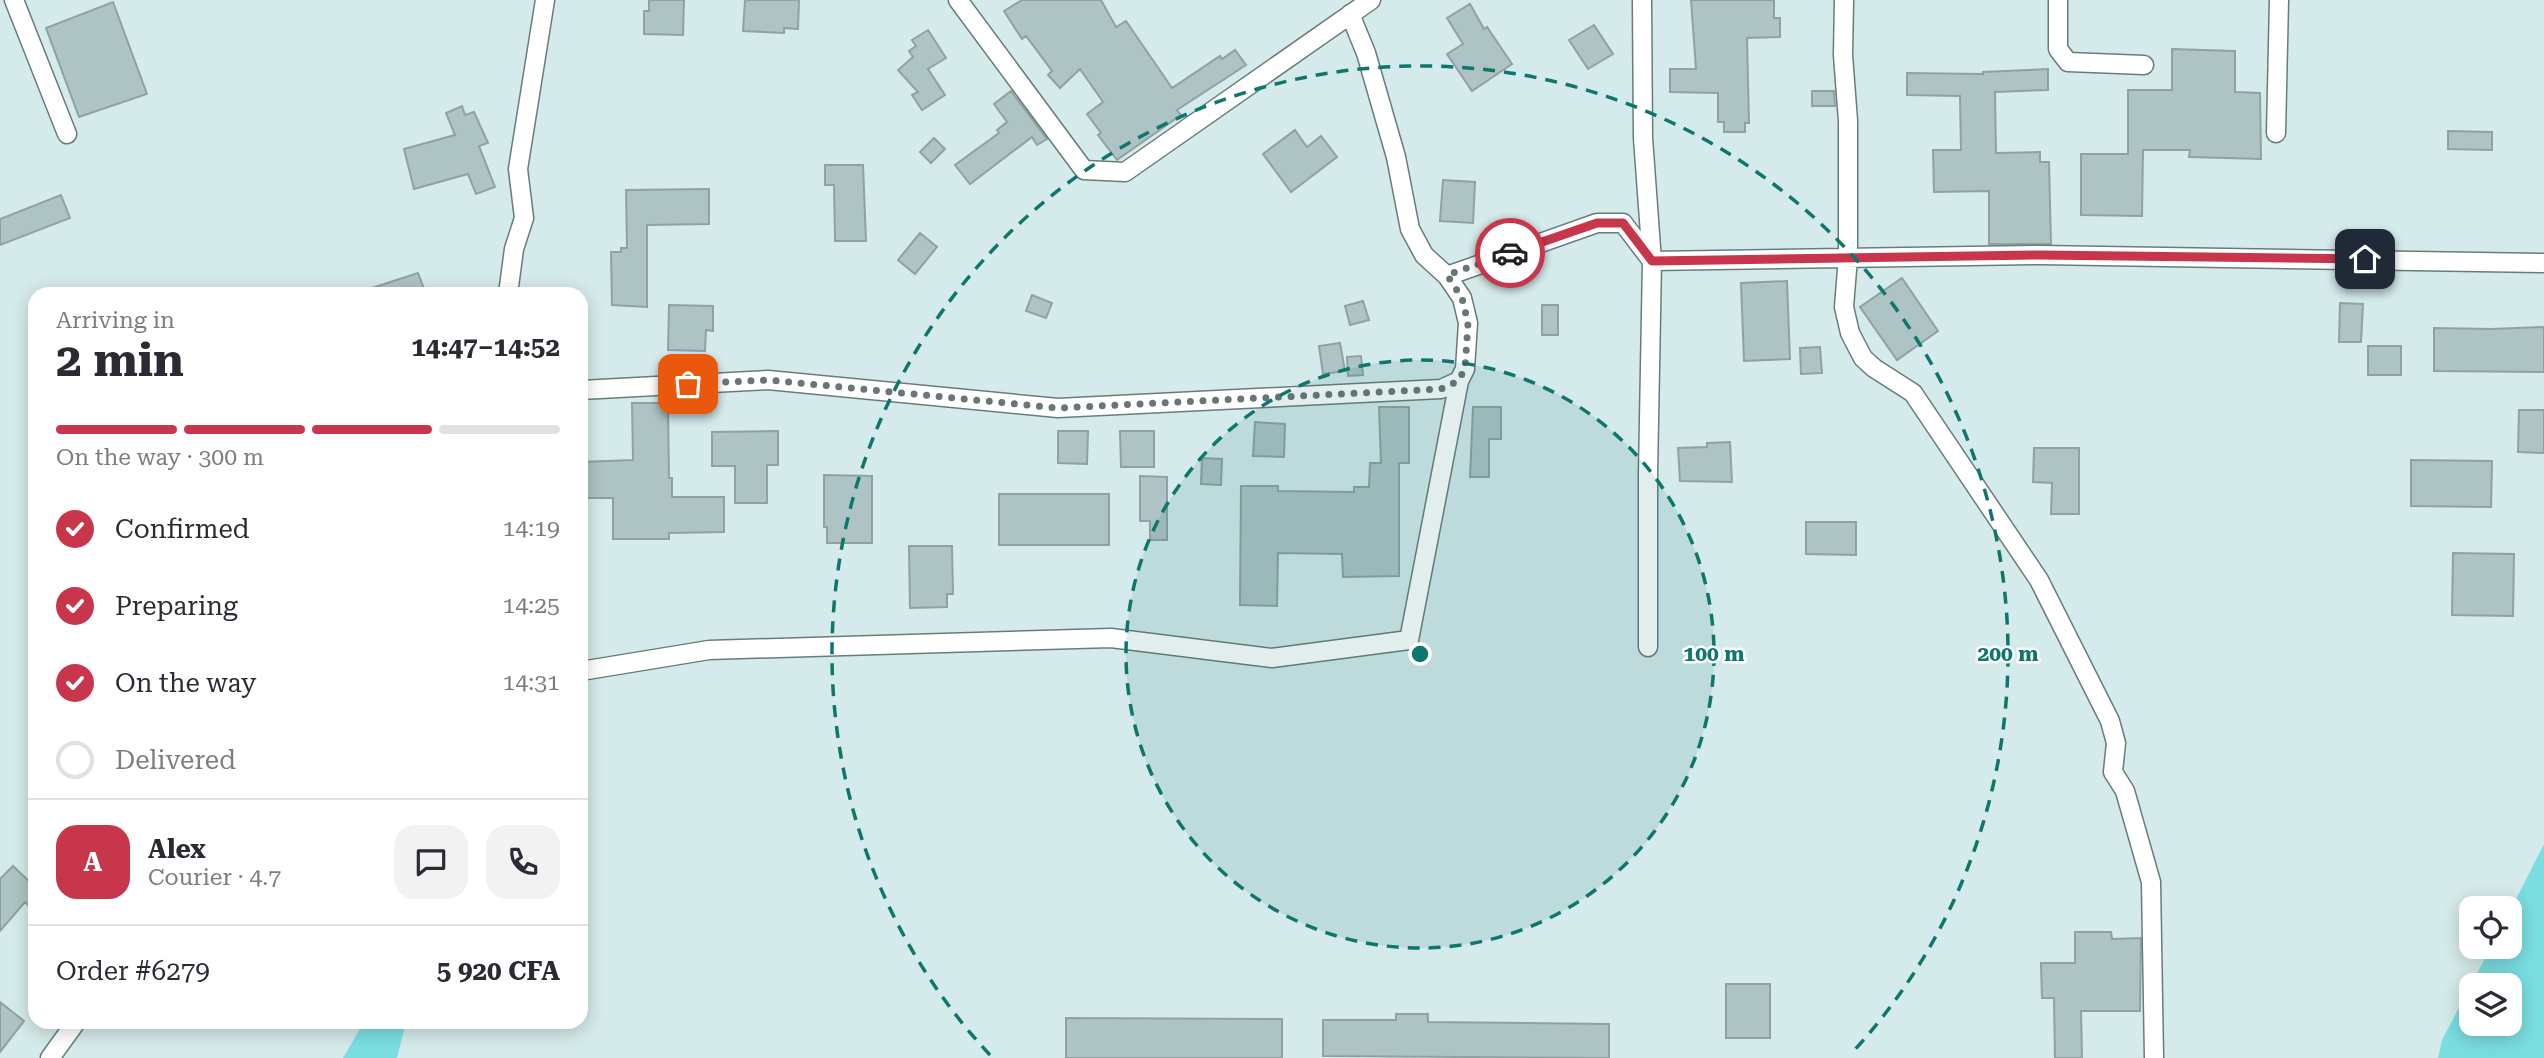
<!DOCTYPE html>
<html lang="en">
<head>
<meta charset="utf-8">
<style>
  :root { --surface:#fff; --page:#f2f2f3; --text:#2b2b33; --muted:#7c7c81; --line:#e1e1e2; --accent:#c7364a }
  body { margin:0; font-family:"Roboto Serif",serif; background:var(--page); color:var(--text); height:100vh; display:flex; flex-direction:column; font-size:26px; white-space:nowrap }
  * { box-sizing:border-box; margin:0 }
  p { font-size:23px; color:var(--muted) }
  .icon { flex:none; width:38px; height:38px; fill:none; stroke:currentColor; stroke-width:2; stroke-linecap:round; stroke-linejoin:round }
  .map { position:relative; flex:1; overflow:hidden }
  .side { position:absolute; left:28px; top:287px; width:560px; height:742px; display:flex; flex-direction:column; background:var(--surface); border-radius:21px; box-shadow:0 4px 18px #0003 }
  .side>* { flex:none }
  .controls { position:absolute; left:2459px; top:896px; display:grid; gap:14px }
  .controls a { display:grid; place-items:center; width:63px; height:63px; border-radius:14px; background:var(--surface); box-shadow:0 4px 18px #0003; font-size:35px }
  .pin { position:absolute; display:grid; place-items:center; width:60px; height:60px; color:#fff; margin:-30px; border-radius:14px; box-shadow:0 4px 10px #0006 }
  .courier { position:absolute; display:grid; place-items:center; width:70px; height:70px; margin:-35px; border:5px solid #c7364a; border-radius:50%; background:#fff; color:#222; box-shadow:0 2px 9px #0007 }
  .summary em { font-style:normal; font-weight:700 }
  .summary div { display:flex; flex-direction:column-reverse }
  .summary { display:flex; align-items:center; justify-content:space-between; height:119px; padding:0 28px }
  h1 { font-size:46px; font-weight:700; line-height:52px }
  .bar { display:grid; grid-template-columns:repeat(4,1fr); gap:10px 7px; align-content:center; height:84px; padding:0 28px }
  .bar i { height:9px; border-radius:5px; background:var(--line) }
  .bar .on { background:var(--accent) }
  .bar p { grid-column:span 4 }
  .line { display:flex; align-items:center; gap:18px; padding:0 28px; border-top:2px solid var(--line) }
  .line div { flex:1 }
  .round { display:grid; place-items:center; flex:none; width:74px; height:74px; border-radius:21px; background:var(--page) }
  ol { padding:0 28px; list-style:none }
  li { display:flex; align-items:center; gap:21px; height:77px }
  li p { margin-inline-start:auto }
  li .icon { padding:7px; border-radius:50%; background:var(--accent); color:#fff; stroke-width:4 }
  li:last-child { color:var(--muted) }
  li i { width:38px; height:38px; border:4px solid var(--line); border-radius:50% }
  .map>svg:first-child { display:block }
  .green { fill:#7adee1; fill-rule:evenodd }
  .building { fill:#aec3c3; stroke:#8ea2a2; stroke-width:2 }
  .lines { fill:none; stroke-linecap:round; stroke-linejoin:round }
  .minor-casing { stroke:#697c7c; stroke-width:21 }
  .minor { stroke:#fff; stroke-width:18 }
  .done { stroke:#697676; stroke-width:7; stroke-dasharray:0 12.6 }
  .route { stroke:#c7364a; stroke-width:9 }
  .ring { fill:none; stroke:#0f766e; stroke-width:3.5; stroke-dasharray:12 9 }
  .centre { fill:#0f766e; stroke:#fff; stroke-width:3.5 }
  .ring-label { font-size:21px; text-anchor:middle; font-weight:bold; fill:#0f766e; stroke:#fff; stroke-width:5; stroke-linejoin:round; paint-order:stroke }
</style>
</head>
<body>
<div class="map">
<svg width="2544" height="1058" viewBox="0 0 2544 1058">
  <rect width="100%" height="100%" fill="#d5eaea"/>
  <path class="green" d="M 2544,844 L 2544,1058 L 2438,1058 L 2442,1040 L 2491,947 L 2510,947 L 2510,911 ZM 2510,985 L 2510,1024 L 2471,1024 L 2471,985 Z
    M 364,1022 L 406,1022 L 397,1058 L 343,1058 Z"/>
  <path class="building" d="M 649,0 L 684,0 L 683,35 L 644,34 L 644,11 L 649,11 Z
    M 745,0 L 799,0 L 798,29 L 784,28 L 784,33 L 743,31 Z
    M 1022,0 L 1101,0 L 1116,27 L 1126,21 L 1172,88 L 1220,56 L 1222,59 L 1235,50 L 1246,65 L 1177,110 L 1181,115 L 1117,160 L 1098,135 L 1101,133 L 1087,114 L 1103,102 L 1080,69 L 1060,88 L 1048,75 L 1052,71 L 1026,36 L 1022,39 L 1004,11 Z
    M 1691,0 L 1774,0 L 1774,18 L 1780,18 L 1780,37 L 1747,38 L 1749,123 L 1745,123 L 1745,132 L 1724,132 L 1724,122 L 1718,122 L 1718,93 L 1670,92 L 1670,69 L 1696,69 Z
    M 113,2 L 147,94 L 79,117 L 46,28 Z
    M 1470,4 L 1484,29 L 1487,27 L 1512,64 L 1472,91 L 1447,54 L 1463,44 L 1447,18 Z
    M 1594,25 L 1613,54 L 1588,69 L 1569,40 Z
    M 928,30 L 946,58 L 928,69 L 945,95 L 922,110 L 912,95 L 918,92 L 898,70 L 913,57 L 909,51 L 916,46 L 912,40 Z
    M 2172,49 L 2235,51 L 2235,92 L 2260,93 L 2261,159 L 2189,157 L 2190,150 L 2143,150 L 2142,216 L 2081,215 L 2081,154 L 2128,154 L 2128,90 L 2172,90 Z
    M 2048,69 L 2048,90 L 1995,92 L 1996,153 L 2040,152 L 2040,162 L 2049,162 L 2051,244 L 1989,244 L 1989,191 L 1934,192 L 1933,150 L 1961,150 L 1960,96 L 1907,95 L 1907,73 L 1983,74 L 1983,72 Z
    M 1011,91 L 1047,139 L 1037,145 L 1032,137 L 970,184 L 955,165 L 999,133 L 997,130 L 1007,122 L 994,104 Z
    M 1812,91 L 1834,91 L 1835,106 L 1812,106 Z
    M 462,106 L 465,115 L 474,112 L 488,143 L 479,146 L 495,187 L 476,194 L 468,174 L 414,189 L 404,149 L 455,135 L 446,113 Z
    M 1295,130 L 1307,147 L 1321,136 L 1337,157 L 1291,192 L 1263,154 Z
    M 2448,131 L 2492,132 L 2492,150 L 2448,149 Z
    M 934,138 L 945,149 L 931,163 L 920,152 Z
    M 825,165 L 863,165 L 866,241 L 835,241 L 834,185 L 825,185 Z
    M 1443,180 L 1475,182 L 1473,223 L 1440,221 Z
    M 709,189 L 709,224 L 647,225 L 647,307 L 612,305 L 611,252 L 621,252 L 621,248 L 627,248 L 626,190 Z
    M 61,195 L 70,218 L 0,245 L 0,219 Z
    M 920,233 L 937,247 L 915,274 L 898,260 Z
    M 418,273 L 426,294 L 364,294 L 363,291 Z
    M 1902,278 L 1938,331 L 1897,360 L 1860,307 Z
    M 1787,281 L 1790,359 L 1744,361 L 1741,283 Z
    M 1032,295 L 1052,303 L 1046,318 L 1026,311 Z
    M 1363,301 L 1369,320 L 1350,325 L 1345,306 Z
    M 2340,303 L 2363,304 L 2361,342 L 2339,342 Z
    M 669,305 L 713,306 L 713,331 L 706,330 L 705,351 L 668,350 Z
    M 1542,305 L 1558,305 L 1558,335 L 1542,335 Z
    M 2544,327 L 2544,372 L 2434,371 L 2434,328 L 2491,329 Z
    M 1340,343 L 1345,371 L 1323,374 L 1319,346 Z
    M 2368,346 L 2401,346 L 2401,375 L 2368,375 Z
    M 1820,347 L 1822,373 L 1801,374 L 1800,348 Z
    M 1361,356 L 1363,375 L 1348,376 L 1347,357 Z
    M 632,403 L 668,403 L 669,478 L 672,478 L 672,497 L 724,497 L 724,532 L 669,533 L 669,539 L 613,539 L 613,498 L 581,498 L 581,462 L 633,460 Z
    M 1379,407 L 1409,407 L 1409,463 L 1399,463 L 1399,576 L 1343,577 L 1342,554 L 1278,553 L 1277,606 L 1240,605 L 1241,486 L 1278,486 L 1278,491 L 1354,492 L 1354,487 L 1369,487 L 1370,463 L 1381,463 Z
    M 1473,407 L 1501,407 L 1501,439 L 1489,439 L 1489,477 L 1470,477 Z
    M 2519,410 L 2544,410 L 2544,453 L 2518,452 Z
    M 1255,422 L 1285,424 L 1284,457 L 1253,456 Z
    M 778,431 L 778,465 L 767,465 L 767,503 L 735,503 L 735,466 L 712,466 L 712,432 Z
    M 1058,431 L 1088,431 L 1087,464 L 1058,463 Z
    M 1120,431 L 1154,431 L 1154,467 L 1121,467 Z
    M 1730,442 L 1732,482 L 1680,481 L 1678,448 L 1707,447 L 1707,443 Z
    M 2034,448 L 2079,448 L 2079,514 L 2051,514 L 2052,483 L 2033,482 Z
    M 1202,458 L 1222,459 L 1221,485 L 1201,484 Z
    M 2411,460 L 2492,461 L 2491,507 L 2411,506 Z
    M 824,475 L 872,476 L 872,543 L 827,543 L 827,527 L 824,527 Z
    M 1140,476 L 1167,477 L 1167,540 L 1150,540 L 1150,521 L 1140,521 Z
    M 999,494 L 1109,494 L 1109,545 L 999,545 Z
    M 1806,522 L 1856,522 L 1856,555 L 1806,554 Z
    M 909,546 L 952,546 L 953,594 L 947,594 L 947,607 L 910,608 Z
    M 2453,553 L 2514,554 L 2513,616 L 2452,615 Z
    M 13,866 L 35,887 L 35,912 L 25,902 L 0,931 L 0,879 Z
    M 2075,932 L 2111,932 L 2112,939 L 2141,938 L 2140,1011 L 2081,1011 L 2082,1058 L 2055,1058 L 2054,998 L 2042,998 L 2041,963 L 2075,963 Z
    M 1726,984 L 1770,984 L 1770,1038 L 1726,1038 Z
    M 0,1002 L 24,1021 L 0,1052 Z
    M 1396,1014 L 1428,1014 L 1428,1022 L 1609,1024 L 1609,1058 L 1323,1056 L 1323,1020 L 1396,1020 Z
    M 1066,1018 L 1282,1019 L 1282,1058 L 1066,1058 Z"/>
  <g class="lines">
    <g class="minor-casing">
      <path id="minor" d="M 14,0 L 67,134
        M 958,0 L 1084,170 L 1125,172 L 1371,0
        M 1642,0 L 1643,138 L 1652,261 L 2040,255 L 2544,263
        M 1844,0 L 1843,55 L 1848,121 L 1848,257 L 1844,307 L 1850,333 L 1863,358 L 1874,368 L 1913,393 L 2039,580 L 2110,721 L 2116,743 L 2113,772 L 2125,791 L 2151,882 L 2154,1058
        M 2058,0 L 2058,49 L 2068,62 L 2144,65
        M 2276,133 L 2279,0
        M 1447,276 L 1597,223 L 1623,223 L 1652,261 L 1648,473 L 1648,647
        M 508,294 L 514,249 L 524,218 L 518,169 L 545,0
        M 581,390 L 768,380 L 1058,408 L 1441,389 L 1459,381
        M 581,671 L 709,650 L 1111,638 L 1272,658 L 1409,640 L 1459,381 L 1465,369 L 1468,323 L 1462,298 L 1447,276 L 1424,255 L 1410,229 L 1396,157 L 1366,53 L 1350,14
        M 50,1058 L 76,1022"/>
    </g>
    <use href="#minor" class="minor"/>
  </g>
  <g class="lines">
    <path class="done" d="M 688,384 L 768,380 L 1058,408 L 1441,389 L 1458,381 L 1465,369 L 1468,323 L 1462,298 L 1447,275 L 1510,253"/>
    <path class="route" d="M 1510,253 L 1597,223 L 1623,223 L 1652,261 L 2040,255 L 2365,259"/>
  </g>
  <circle cx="1420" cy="654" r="294" fill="#0f766e" fill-opacity=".12"/>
  <g class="ring">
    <circle cx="1420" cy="654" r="294"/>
    <path d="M990 1055A588 588 0 1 1 1850 1055"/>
  </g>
  <circle cx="1420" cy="654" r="10" class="centre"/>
  <g class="ring-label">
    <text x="1714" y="661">100 m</text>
    <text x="2008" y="661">200 m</text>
  </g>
</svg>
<div class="controls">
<a><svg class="icon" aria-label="locate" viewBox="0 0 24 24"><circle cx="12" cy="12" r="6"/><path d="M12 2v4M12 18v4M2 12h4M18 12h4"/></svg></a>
<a><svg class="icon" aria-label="layers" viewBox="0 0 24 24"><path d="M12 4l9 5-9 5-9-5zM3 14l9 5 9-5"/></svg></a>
</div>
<div class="pin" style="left:688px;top:384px;background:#ea580c"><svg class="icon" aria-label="bag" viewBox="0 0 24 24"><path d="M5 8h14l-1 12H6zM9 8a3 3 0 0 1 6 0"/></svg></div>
<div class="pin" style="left:2365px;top:259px;background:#1f2937"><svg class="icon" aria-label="home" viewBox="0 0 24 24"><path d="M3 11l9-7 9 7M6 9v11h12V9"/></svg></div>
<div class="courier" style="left:1510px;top:253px"><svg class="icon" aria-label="car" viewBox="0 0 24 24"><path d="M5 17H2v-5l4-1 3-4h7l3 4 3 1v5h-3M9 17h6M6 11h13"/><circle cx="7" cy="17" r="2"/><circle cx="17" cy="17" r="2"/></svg></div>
<section class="side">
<div class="summary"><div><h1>2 min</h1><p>Arriving in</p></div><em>14:47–14:52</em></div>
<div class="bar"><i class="on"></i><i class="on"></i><i class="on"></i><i></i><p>On the way · 300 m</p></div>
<ol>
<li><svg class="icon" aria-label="check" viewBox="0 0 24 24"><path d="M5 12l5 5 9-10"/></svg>Confirmed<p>14:19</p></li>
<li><svg class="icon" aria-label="check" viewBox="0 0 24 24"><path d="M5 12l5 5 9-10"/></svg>Preparing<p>14:25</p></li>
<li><svg class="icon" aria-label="check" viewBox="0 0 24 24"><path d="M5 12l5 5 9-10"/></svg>On the way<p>14:31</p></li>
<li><i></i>Delivered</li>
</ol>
<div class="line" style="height:126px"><b class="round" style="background:var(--accent);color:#fff">A</b><div><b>Alex</b><p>Courier · 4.7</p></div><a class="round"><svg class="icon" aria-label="chat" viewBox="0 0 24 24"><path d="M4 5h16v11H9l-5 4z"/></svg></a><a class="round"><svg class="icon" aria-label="phone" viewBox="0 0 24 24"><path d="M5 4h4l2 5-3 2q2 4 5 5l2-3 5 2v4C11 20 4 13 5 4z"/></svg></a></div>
<div class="line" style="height:91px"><div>Order #6279</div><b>5 920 CFA</b></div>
</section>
</div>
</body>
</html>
